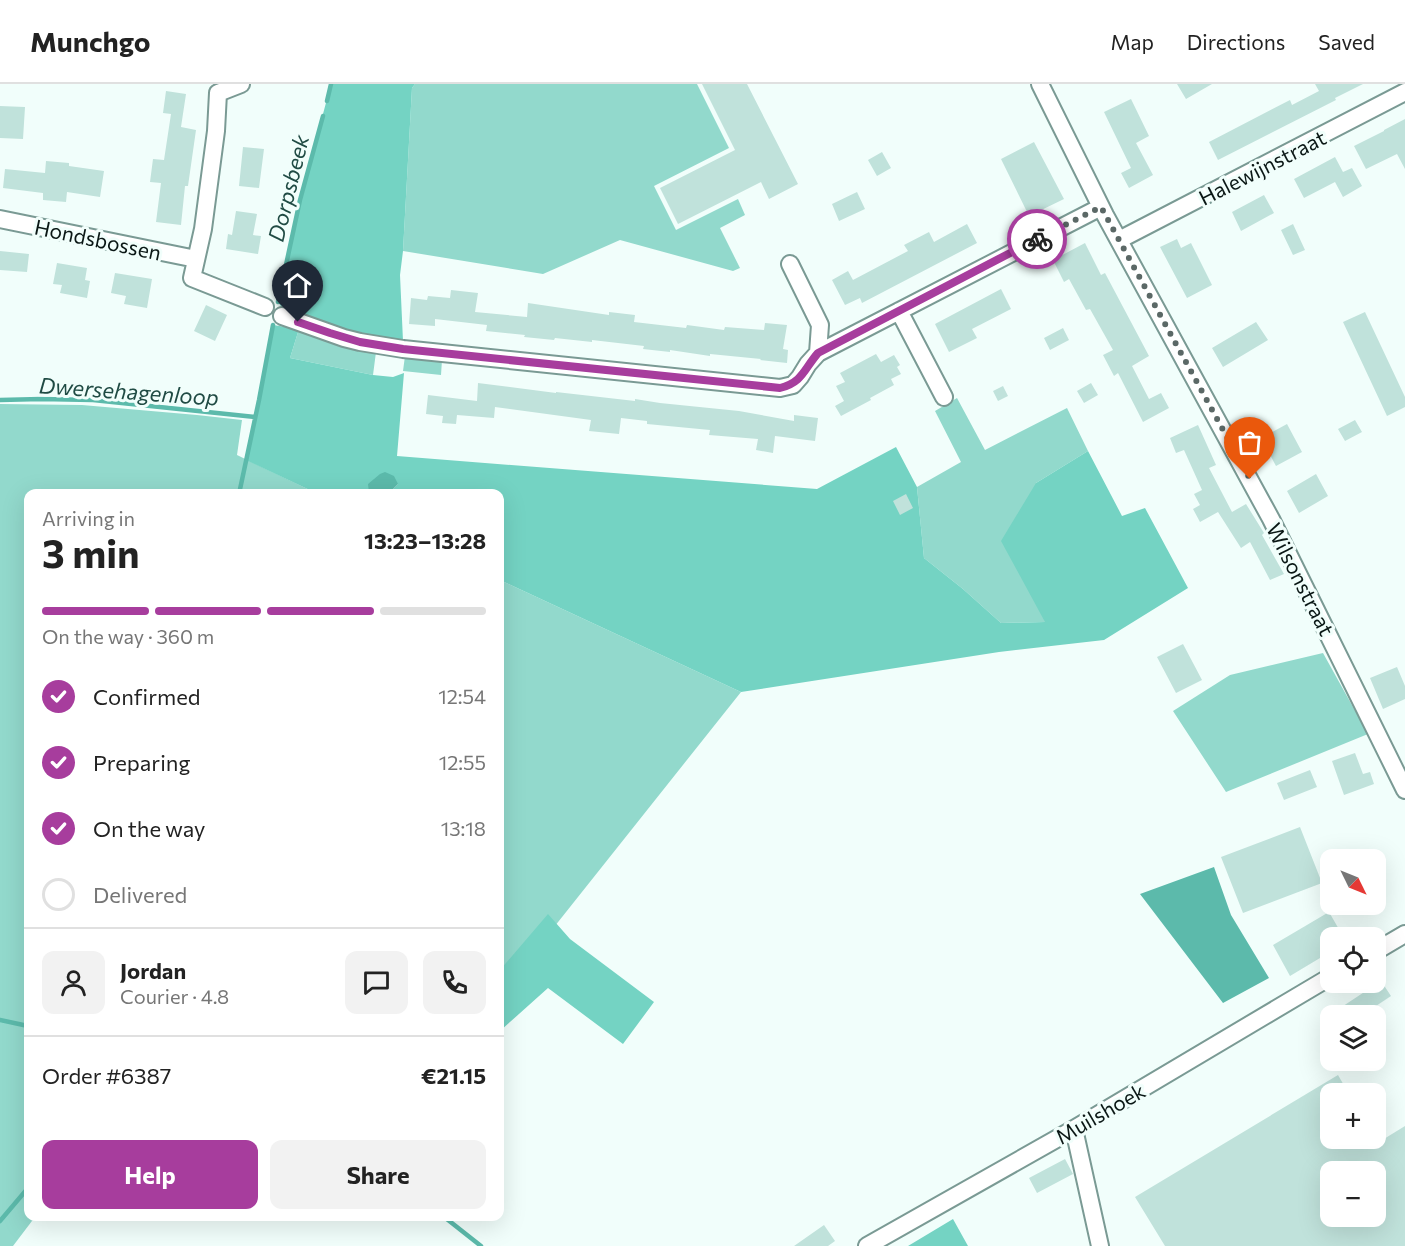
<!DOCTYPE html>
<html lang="en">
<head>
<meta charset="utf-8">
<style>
  :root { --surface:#fff; --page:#f2f2f2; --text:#222; --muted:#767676; --line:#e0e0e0; --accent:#a73d9d }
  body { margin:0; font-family:Commissioner,sans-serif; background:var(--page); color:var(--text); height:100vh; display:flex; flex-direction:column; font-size:22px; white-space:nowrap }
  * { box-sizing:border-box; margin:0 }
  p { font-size:20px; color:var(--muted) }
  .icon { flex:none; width:33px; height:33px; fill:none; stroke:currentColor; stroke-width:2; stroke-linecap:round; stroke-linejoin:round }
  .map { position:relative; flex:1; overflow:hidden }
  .panel { position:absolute; left:24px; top:405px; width:480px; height:732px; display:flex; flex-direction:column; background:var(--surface); border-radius:12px; box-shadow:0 6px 24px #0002 }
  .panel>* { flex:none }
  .needle { width:39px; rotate:133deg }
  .tools { position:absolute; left:1320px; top:765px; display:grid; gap:12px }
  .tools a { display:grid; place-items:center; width:66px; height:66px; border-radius:12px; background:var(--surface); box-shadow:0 6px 24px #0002; font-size:30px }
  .pin { position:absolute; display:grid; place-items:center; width:51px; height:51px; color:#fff; margin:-62px -26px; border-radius:50% 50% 50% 0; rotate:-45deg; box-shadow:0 0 6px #0007 }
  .pin .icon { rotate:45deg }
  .courier { position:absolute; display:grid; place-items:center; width:60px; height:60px; margin:-30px; border:4px solid #a73d9d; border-radius:50%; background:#fff; color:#222; box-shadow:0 2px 8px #0007 }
  .head em { font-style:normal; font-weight:700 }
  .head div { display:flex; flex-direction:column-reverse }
  .head { display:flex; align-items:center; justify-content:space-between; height:102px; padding:0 18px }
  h1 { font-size:39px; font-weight:700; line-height:45px }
  .bar { display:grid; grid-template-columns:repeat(4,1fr); gap:9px 6px; align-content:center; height:72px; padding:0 18px }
  .bar i { height:8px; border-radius:4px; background:var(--line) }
  .bar .current { background:var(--accent) }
  .bar p { grid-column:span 4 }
  .line { display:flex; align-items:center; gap:15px; padding:0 18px; border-top:2px solid var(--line) }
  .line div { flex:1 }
  .round { display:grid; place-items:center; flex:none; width:63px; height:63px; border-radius:12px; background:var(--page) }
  ol { padding:0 18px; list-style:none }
  li { display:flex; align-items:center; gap:18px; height:66px }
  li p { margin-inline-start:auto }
  li .icon { padding:6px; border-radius:50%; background:var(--accent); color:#fff; stroke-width:4 }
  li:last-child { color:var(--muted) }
  li i { width:33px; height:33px; border:3px solid var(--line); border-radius:50% }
  .action { display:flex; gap:12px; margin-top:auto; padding:12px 18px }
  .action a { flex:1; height:69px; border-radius:12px; background:var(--accent); color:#fff; font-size:24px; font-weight:700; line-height:69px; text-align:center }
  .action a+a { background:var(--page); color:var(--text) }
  header { display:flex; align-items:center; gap:36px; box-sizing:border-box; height:84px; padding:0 30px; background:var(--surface); border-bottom:2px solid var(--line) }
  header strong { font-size:28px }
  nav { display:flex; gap:33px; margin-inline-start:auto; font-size:21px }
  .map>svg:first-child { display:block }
  .green { fill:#92d9cc }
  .forest { fill:#74d3c3 }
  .water { fill:#5cbaab }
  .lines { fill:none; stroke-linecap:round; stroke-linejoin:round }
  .stream { stroke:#5cbaab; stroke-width:4.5 }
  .building { fill:#c0e2db; fill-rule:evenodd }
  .minor-casing { stroke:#7a9a94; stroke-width:20 }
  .minor { stroke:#fff; stroke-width:16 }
  .done { stroke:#5b6866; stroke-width:6; stroke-dasharray:0 10.8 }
  .route { stroke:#a73d9d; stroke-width:8 }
  .labels { text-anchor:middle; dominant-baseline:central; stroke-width:6; stroke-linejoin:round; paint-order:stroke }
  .street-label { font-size:21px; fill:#0a1715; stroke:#f1fefb }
  .water-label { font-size:22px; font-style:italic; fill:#204b44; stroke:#f1fefb }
</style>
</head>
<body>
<header>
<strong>Munchgo</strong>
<nav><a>Map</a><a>Directions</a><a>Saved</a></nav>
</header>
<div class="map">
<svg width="1405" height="1162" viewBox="0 0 1405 1162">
  <rect width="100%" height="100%" fill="#f1fefb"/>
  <path class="green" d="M 415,0 L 697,0 L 729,64 L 654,102 L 676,146 L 738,115 L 745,131 L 720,144 L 740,184 L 733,187 L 620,156 L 543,190 L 403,167 L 412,4 Z
    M 299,245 L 376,268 L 373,291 L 290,274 Z
    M 405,272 L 442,276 L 441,291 L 403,287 Z
    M 957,314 L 985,366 L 1067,324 L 1088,367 L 1036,399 L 1045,538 L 1001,539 L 963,505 L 924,474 L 917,403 L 961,378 L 935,327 Z
    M 0,320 L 82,321 L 197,331 L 242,336 L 237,371 L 316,409 L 28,410 L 28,1132 L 35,1133 L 13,1162 L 0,1162 Z
    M 500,496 L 741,608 L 500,911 Z
    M 1323,569 L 1368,650 L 1226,708 L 1173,627 L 1230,591 Z"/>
  <path class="forest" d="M 331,0 L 415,0 L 412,4 L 403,167 L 400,191 L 403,257 L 367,253 L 283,225 L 278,218 L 300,116 Z
    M 273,241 L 299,245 L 290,274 L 373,291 L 393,293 L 404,289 L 397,372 L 817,405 L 896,363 L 917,403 L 924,474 L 963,505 L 1001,539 L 1045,538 L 1001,457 L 1036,399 L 1088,367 L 1122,432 L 1145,424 L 1188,504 L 1104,556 L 999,568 L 741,608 L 500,496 L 500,410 L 389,409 L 398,400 L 369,409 L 316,409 L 246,376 L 259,316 Z
    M 548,830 L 570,855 L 654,918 L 623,960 L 548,904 L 500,947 L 500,886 Z
    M 953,1135 L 968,1162 L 908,1162 Z"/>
  <path class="water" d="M 385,388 L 394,392 L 398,400 L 389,409 L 369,409 L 368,400 L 380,390 Z
    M 1214,783 L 1231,831 L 1269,894 L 1223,919 L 1140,810 Z"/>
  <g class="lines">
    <path class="stream" d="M 327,17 L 331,0
      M 278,218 L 300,116 L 323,32
      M 0,316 L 41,315 L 93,316 L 255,333
      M 239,410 L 259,316 L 273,241
      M 0,936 L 28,942
      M 443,1132 L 481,1162
      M 0,1137 L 28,1104"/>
  </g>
  <path class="building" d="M 702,0 L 747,0 L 798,100 L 769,115 L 761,98 L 678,140 L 660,104 L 735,66 Z
    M 1177,0 L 1212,0 L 1186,15 Z
    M 1315,0 L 1363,0 L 1335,14 L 1336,16 L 1218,76 L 1209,58 L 1290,16 L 1292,21 L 1319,7 Z
    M 166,7 L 186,10 L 181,43 L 196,46 L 188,102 L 185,102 L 181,141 L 156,138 L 161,99 L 150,98 L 153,75 L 164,76 L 171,30 L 163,29 Z
    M 1131,15 L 1149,52 L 1136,59 L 1153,91 L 1129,104 L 1121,89 L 1131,84 L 1104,28 Z
    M 0,22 L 25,23 L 23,55 L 0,54 Z
    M 1405,35 L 1405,85 L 1397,70 L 1366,85 L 1354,62 L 1384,47 L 1384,46 Z
    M 1034,58 L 1064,115 L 1029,132 L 1001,75 Z
    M 243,63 L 264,65 L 259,104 L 239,102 Z
    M 882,68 L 891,84 L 877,92 L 868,76 Z
    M 1335,73 L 1343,88 L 1352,84 L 1362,102 L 1343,113 L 1335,98 L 1304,114 L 1294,95 Z
    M 46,77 L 69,79 L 69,82 L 104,87 L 100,113 L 67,108 L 66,118 L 43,116 L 43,109 L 3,104 L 5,85 L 45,89 Z
    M 857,108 L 865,125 L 839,137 L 832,120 Z
    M 1264,111 L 1274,129 L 1241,147 L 1232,128 Z
    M 236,127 L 257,130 L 253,151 L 261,152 L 258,170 L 226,165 L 228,150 L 232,151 Z
    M 967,140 L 977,159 L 862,219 L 860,214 L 845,221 L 832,196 L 848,187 L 853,196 L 908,167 L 904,161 L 929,148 L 934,158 Z
    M 1293,140 L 1305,166 L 1293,171 L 1281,146 Z
    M 1177,155 L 1181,164 L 1191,159 L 1212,201 L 1187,214 L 1160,163 Z
    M 1085,159 L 1101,191 L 1105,189 L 1149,272 L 1132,282 L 1149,315 L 1161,309 L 1169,324 L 1143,338 L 1118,289 L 1114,292 L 1103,271 L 1113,266 L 1090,225 L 1086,226 L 1069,195 L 1064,198 L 1053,176 Z
    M 0,167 L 29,170 L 27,188 L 0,186 Z
    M 57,179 L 87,184 L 85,196 L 90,197 L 87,214 L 60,209 L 62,201 L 53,200 Z
    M 115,189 L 152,195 L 147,224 L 124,220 L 126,212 L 111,209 Z
    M 1001,205 L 1011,225 L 972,245 L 977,254 L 949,268 L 935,240 Z
    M 451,206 L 478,209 L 475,228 L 527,233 L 528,219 L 609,231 L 609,228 L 635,231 L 634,238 L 686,244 L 687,241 L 724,246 L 725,243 L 764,246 L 765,239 L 787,241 L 783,265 L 788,266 L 787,279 L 760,276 L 761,275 L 710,270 L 710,272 L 670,266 L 670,268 L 643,265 L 644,262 L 592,256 L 592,258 L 555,254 L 554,256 L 524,253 L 525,251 L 486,247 L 487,241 L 435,235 L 435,242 L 409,240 L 411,214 L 427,216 L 428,212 L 450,214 Z
    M 206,221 L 227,231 L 215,257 L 194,247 Z
    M 1365,228 L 1405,313 L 1405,323 L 1387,332 L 1343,238 Z
    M 1256,238 L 1268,256 L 1223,283 L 1212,264 Z
    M 1063,244 L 1069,256 L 1050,266 L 1044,254 Z
    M 876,270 L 881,278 L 894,271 L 900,281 L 897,283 L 901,290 L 891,295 L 894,301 L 870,314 L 871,316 L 841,332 L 835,322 L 844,317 L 836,302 L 845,298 L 840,289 Z
    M 478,299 L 556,309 L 556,308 L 635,317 L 635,315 L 660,319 L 739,327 L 794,337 L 794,331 L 818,334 L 815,357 L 775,352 L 773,369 L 756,366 L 758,355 L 709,351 L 710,346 L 647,340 L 647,337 L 621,334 L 619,350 L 589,347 L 591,336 L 495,323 L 494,334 L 457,331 L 456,340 L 442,339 L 443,332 L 426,330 L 428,311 L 477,317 Z
    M 1091,299 L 1098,311 L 1084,319 L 1077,307 Z
    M 1003,302 L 1008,312 L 998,317 L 993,307 Z
    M 1355,336 L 1362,348 L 1345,357 L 1338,345 Z
    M 1287,340 L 1302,368 L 1276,382 L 1261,354 Z
    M 1198,341 L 1216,381 L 1209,384 L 1232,428 L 1246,420 L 1264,449 L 1262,451 L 1284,490 L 1270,496 L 1250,458 L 1241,464 L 1218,428 L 1200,438 L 1193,425 L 1200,421 L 1194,410 L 1202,406 L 1184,366 L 1176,369 L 1170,354 Z
    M 1316,390 L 1328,412 L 1299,429 L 1287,407 Z
    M 906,410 L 913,424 L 900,431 L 893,417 Z
    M 1183,560 L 1202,596 L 1176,609 L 1157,573 Z
    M 1397,583 L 1405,602 L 1405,615 L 1383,625 L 1370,594 Z
    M 1355,669 L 1363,690 L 1370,688 L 1374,700 L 1344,711 L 1332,677 Z
    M 1310,686 L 1317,703 L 1284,716 L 1277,699 Z
    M 1300,743 L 1322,799 L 1243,829 L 1221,773 Z
    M 1329,828 L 1344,854 L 1330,854 L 1330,868 L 1290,892 L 1273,861 Z
    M 1381,897 L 1391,912 L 1361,932 L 1328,932 Z
    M 1338,991 L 1349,1010 L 1330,1010 L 1330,1054 L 1376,1054 L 1379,1058 L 1405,1042 L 1405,1162 L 1165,1162 L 1135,1113 ZM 1330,1088 L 1376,1088 L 1376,1132 L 1330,1132 Z
    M 1065,1075 L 1073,1090 L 1037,1109 L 1029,1094 Z
    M 824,1141 L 835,1157 L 828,1162 L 794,1162 Z"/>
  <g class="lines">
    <g class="minor-casing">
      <path id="minor" d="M 241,0 L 218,9 L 216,47 L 203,145 L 192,194 L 265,223
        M 1040,0 L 1105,131 L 1271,435 L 1405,706
        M 0,135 L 196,175
        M 1119,156 L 1405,8
        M 790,180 L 820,241 L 818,269
        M 899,227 L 944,313
        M 282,232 L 344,254 L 360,258 L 403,265 L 780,304 L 793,301 L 800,293 L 808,280 L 818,269 L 1101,123
        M 1376,867 L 1405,850
        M 1074,1045 L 1100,1162
        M 867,1162 L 1074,1045 L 1330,893"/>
    </g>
    <use href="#minor" class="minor"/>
  </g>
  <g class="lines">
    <path class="done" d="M 1037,155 L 1101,123 L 1250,395"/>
    <path class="route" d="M 298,238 L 330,249 L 360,258 L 403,265 L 780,304 C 803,298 804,285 818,269 L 1037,155"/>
  </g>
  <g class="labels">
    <g class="street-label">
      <text transform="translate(1262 83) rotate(-27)">Halewijnstraat</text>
      <text transform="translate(98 155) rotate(12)">Hondsbossen</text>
      <text transform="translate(1301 495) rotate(63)">Wilsonstraat</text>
      <text transform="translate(1100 1029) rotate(-30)">Muilshoek</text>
    </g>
    <g class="water-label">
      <text transform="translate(288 104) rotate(-76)">Dorpsbeek</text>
      <text transform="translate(129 307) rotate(4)">Dwersehagenloop</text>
    </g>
  </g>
</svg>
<div class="tools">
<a><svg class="needle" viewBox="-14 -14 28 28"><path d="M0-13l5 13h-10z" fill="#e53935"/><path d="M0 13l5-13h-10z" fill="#767676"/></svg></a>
<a><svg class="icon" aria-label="locate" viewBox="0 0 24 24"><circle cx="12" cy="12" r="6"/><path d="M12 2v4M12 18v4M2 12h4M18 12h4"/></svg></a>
<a><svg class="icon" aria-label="layers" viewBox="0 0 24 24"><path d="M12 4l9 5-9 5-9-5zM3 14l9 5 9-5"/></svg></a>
<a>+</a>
<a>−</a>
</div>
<div class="pin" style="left:1250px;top:395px;background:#ea580c"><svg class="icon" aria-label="bag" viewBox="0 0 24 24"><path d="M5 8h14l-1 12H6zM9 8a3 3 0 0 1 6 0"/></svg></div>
<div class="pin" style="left:298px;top:238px;background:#1f2937"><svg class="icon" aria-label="home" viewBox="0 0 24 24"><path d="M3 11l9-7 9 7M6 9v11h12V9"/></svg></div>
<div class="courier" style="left:1037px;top:155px"><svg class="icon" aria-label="bike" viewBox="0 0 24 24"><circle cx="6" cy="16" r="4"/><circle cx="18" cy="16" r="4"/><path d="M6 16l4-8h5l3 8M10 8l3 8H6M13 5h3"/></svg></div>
<section class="panel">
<div class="head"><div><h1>3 min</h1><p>Arriving in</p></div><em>13:23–13:28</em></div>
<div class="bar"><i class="current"></i><i class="current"></i><i class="current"></i><i></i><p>On the way · 360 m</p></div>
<ol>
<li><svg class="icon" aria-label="check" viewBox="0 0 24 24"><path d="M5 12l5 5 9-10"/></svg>Confirmed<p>12:54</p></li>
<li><svg class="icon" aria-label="check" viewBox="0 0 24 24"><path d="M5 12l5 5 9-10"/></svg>Preparing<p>12:55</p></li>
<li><svg class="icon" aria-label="check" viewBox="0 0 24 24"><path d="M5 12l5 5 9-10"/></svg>On the way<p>13:18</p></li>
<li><i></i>Delivered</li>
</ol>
<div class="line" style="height:108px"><a class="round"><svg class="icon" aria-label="person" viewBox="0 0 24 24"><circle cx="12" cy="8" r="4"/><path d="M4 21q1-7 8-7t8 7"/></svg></a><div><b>Jordan</b><p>Courier · 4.8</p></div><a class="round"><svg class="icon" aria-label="chat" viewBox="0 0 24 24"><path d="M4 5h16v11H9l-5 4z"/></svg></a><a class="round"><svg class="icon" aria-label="phone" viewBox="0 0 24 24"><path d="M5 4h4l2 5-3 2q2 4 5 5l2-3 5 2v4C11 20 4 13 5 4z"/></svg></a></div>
<div class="line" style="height:78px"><div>Order #6387</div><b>€21.15</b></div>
<div class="action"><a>Help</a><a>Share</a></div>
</section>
</div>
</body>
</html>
